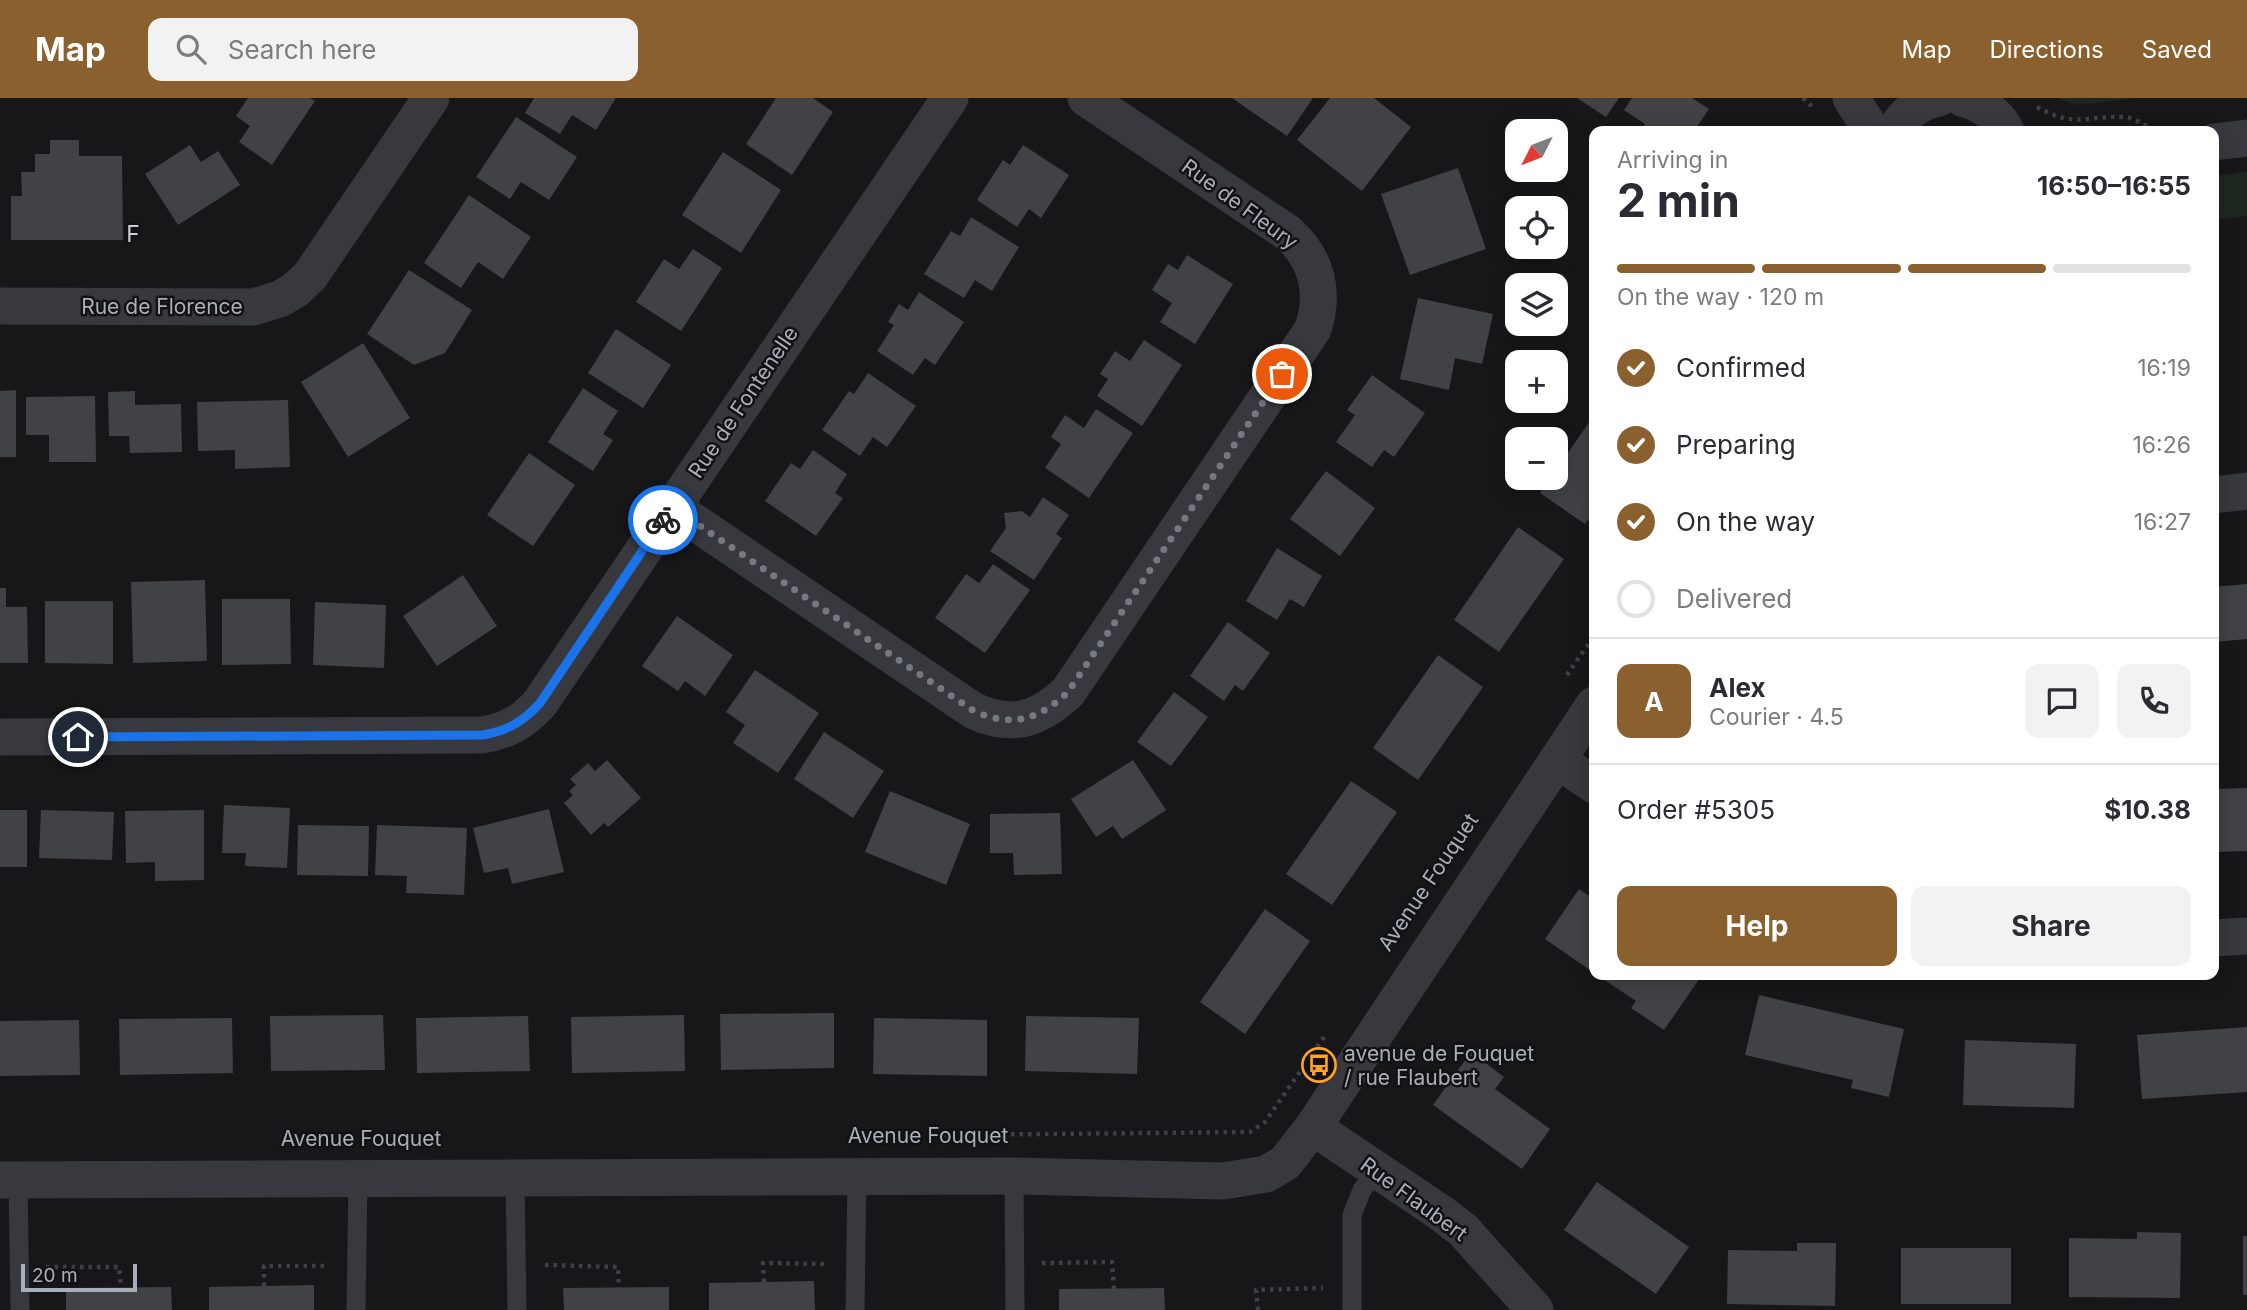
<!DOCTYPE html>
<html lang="en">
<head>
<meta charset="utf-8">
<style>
  :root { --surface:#fff; --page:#f2f2f3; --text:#2b2b33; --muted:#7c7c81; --line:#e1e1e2; --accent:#8a612e }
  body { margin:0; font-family:Inter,sans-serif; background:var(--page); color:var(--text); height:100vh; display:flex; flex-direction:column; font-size:26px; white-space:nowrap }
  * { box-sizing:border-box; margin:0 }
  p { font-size:23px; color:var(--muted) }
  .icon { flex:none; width:38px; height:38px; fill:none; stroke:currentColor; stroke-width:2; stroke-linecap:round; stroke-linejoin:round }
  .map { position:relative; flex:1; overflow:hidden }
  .side { position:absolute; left:1589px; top:28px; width:630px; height:854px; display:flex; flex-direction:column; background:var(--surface); border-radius:14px; box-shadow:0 4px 18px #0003 }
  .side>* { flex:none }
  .needle { width:46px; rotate:228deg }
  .controls { position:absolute; left:1505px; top:21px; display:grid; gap:14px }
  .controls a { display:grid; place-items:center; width:63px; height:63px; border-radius:14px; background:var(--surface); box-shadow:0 4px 18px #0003; font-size:35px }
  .scale { position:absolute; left:21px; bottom:18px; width:116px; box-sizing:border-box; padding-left:7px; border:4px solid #a8afba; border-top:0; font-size:19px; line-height:24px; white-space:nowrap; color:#a8afba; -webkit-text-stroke:5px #121214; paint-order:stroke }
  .pin { position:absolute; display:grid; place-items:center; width:60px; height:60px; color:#fff; margin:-30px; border:4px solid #fff; border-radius:50%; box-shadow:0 2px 7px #0007 }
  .courier { position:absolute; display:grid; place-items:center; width:70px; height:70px; margin:-35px; border:5px solid #1a73e8; border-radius:50%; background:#fff; color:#222; box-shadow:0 2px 9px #0007 }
  .head em { font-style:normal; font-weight:700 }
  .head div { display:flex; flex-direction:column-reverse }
  .head { display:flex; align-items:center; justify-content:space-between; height:119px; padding:0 28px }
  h1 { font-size:46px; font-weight:700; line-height:52px }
  .bar { display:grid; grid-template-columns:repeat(4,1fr); gap:10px 7px; align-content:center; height:84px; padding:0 28px }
  .bar i { height:9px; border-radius:5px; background:var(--line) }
  .bar .current { background:var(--accent) }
  .bar p { grid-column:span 4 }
  .line { display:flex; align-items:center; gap:18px; padding:0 28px; border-top:2px solid var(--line) }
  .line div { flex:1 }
  .round { display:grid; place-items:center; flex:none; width:74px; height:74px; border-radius:14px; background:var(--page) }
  ol { padding:0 28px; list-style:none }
  li { display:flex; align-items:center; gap:21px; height:77px }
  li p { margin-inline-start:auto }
  li .icon { padding:7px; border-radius:50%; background:var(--accent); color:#fff; stroke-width:4 }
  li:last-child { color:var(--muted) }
  li i { width:38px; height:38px; border:4px solid var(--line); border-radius:50% }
  .primary-button { display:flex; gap:14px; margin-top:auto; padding:14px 28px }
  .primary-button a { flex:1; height:80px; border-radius:14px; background:var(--accent); color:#fff; font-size:28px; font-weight:700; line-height:80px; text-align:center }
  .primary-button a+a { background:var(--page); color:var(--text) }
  header { display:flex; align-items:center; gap:42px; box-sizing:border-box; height:98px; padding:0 35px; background:var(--accent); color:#fff }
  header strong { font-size:33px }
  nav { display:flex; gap:38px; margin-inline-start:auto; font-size:24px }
  .search { width:490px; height:63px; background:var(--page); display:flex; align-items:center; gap:18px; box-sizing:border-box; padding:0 24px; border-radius:14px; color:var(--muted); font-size:26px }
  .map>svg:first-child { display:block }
  .green { fill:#1e271f }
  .building { fill:#414246 }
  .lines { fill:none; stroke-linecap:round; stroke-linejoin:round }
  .path { stroke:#3d4045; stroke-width:4.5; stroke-dasharray:3.5 5; stroke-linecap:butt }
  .lane { stroke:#37393e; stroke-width:19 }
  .street { stroke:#37393e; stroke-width:37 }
  .done { stroke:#757a82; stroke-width:7; stroke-dasharray:0 12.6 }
  .route { stroke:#1a73e8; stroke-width:9 }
  .labels { text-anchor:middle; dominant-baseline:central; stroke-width:5; stroke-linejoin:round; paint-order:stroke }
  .street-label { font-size:21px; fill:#a8afba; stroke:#121214 }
  .poi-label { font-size:21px; fill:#a8afba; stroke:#121214; text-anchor:start }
  .neighbourhood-label { font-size:23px; letter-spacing:2px; fill:#c9ced6; stroke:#121214 }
</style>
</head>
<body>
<header>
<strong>Map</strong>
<div class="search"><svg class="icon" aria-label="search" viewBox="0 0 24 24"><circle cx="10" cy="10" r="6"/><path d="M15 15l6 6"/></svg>Search here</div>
<nav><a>Map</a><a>Directions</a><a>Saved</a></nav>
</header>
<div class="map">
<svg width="2247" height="1212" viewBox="0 0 2247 1212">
  <rect width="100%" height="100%" fill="#171719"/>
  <path class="green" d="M 2057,0 L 2138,0 L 2077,7 Z
    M 2247,74 L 2247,118 L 2214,122 L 2214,78 Z"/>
  <path class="building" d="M 248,0 L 310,0 L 315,3 L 272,67 L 239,44 L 250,28 L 236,18 Z
    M 534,0 L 616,0 L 596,32 L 572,17 L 560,36 L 525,15 Z
    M 776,0 L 813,0 L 833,14 L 792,77 L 746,46 Z
    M 1232,0 L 1313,0 L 1287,38 Z
    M 1330,0 L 1374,0 L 1411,29 L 1362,93 L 1297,42 Z
    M 1577,0 L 1619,0 L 1606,19 Z
    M 1632,0 L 1692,0 L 1709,11 L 1694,33 L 1640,33 L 1645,26 L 1624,12 Z
    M 516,19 L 577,59 L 549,102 L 521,84 L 510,101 L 476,79 Z
    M 50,42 L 79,42 L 79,58 L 122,58 L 123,142 L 11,142 L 11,98 L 22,98 L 21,74 L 35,74 L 35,56 L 50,56 Z
    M 190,47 L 201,64 L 218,53 L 240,87 L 178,127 L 145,76 Z
    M 1023,47 L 1069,77 L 1041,120 L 1029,111 L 1017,129 L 977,102 L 1003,62 L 1010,67 Z
    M 723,54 L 781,92 L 741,155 L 682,117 Z
    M 1458,70 L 1486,151 L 1410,177 L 1381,96 Z
    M 469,97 L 531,139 L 503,181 L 478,164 L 461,190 L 424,165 Z
    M 971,119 L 1019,149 L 992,193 L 975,182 L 964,200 L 924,176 L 951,133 L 960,138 Z
    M 693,151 L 722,170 L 681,233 L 636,204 L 664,161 L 679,171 Z
    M 1187,157 L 1233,186 L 1195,246 L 1160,224 L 1172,205 L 1152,192 L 1168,166 L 1178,172 Z
    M 409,172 L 472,212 L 445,255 L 414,267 L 367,236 Z
    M 919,194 L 964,224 L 935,267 L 925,260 L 913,277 L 877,253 L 894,227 L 888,224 L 899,206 L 908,212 Z
    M 1418,200 L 1493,216 L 1482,266 L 1455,260 L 1449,292 L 1400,281 Z
    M 616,231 L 671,267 L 643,310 L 588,275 Z
    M 1144,242 L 1182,267 L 1142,328 L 1097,298 L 1108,281 L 1100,276 L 1115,253 L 1130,263 Z
    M 363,245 L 410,320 L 348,359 L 301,284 Z
    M 868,275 L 916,308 L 887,349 L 873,339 L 860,358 L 822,332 L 849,293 L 854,296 Z
    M 1372,277 L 1425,315 L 1394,359 L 1384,352 L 1372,369 L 1336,344 L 1355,317 L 1347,312 Z
    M 583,290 L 618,313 L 603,336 L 613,342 L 593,373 L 548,344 Z
    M 16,292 L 16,359 L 0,359 L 0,293 Z
    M 135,293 L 135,307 L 181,306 L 182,354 L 130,355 L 129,338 L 109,338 L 108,294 Z
    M 95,298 L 96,364 L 49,364 L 49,337 L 26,337 L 26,299 Z
    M 288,302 L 290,369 L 235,371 L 235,352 L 198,353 L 197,304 Z
    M 1096,311 L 1133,335 L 1089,400 L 1045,370 L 1061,346 L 1051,339 L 1065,317 L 1084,330 Z
    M 1594,317 L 1594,414 L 1585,426 L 1540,395 L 1550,380 L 1556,380 L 1556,372 Z
    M 813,352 L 847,376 L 835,395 L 843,400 L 816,438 L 765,403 L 791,365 L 800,371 Z
    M 529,355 L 575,387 L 533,448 L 487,417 Z
    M 1326,373 L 1375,410 L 1340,458 L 1290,421 Z
    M 1043,399 L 1069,417 L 1056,436 L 1062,440 L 1034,482 L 990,453 L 1006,430 L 1004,415 L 1022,413 L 1030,419 Z
    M 1518,429 L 1564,461 L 1499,554 L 1454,522 Z
    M 1277,450 L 1322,478 L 1304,509 L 1290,501 L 1277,522 L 1246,503 Z
    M 993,466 L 1030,492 L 985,555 L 935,520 L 966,476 L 979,485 Z
    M 463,477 L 497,528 L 437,568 L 403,518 Z
    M 205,482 L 207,563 L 133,565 L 131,484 Z
    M 2247,486 L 2247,541 L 2214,544 L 2214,489 Z
    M 0,490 L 6,490 L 6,509 L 27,509 L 28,565 L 0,565 Z
    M 222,501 L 290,501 L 291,566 L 222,567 Z
    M 45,503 L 113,503 L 113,566 L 45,565 Z
    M 315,504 L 386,507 L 384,570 L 313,567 Z
    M 677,518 L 733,557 L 705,598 L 685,583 L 678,593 L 642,568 Z
    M 1228,524 L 1270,555 L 1243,593 L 1235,587 L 1224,603 L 1190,578 Z
    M 1438,557 L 1483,589 L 1418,682 L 1373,650 Z
    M 755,572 L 819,615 L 778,675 L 733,645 L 745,627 L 726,614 Z
    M 1174,594 L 1208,619 L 1171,668 L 1137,644 Z
    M 824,634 L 884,673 L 853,720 L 794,681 Z
    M 607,662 L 641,700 L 608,729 L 604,725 L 591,737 L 564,705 L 573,697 L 569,693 L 576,687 L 570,681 L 588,665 L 595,673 Z
    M 1133,662 L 1166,712 L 1122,741 L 1113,728 L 1096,739 L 1071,701 Z
    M 1351,683 L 1397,714 L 1332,807 L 1286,776 Z
    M 2247,690 L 2247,753 L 2214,754 L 2214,691 Z
    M 890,693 L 970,726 L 946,787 L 865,754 Z
    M 224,707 L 290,710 L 287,770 L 245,768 L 246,755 L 222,755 Z
    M 549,711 L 564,774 L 512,786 L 508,770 L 484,775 L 473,730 Z
    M 0,712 L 27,712 L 27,769 L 0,769 Z
    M 41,712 L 114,714 L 112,762 L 39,760 Z
    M 204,712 L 204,782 L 155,783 L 155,764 L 126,765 L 125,713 Z
    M 1060,715 L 1062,776 L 1014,777 L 1013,755 L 990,755 L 990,716 Z
    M 298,727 L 369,728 L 368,778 L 297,777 Z
    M 377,727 L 467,730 L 464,797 L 406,795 L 407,778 L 375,777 Z
    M 1579,791 L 1594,801 L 1594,875 L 1545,841 Z
    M 1265,811 L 1310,843 L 1245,936 L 1200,904 Z
    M 1597,877 L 1702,877 L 1664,932 L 1631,910 L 1636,903 Z
    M 1759,897 L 1904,931 L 1889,999 L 1851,990 L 1853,982 L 1745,957 Z
    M 834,915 L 834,970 L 721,972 L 720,916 Z
    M 383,917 L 385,972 L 271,973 L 270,918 Z
    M 684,917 L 685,973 L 572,975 L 571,919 Z
    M 528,918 L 530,973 L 417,975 L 416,920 Z
    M 1026,918 L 1139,920 L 1137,976 L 1025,973 Z
    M 232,920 L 233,975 L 120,977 L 119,921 Z
    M 874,920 L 987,922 L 987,978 L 873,976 Z
    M 79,922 L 80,977 L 0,978 L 0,923 Z
    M 2247,929 L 2247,994 L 2142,1001 L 2137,937 Z
    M 1965,942 L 2076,946 L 2074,1010 L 1963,1007 Z
    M 1471,954 L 1504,979 L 1495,991 L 1550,1031 L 1522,1071 L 1433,1007 Z
    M 1597,1084 L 1689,1149 L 1656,1196 L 1564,1132 Z
    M 2137,1134 L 2181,1135 L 2180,1200 L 2069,1199 L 2069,1140 L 2137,1141 Z
    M 2243,1138 L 2247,1138 L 2247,1197 L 2243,1197 Z
    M 1797,1145 L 1836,1145 L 1835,1208 L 1727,1206 L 1728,1152 L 1797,1153 Z
    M 1901,1150 L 2011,1150 L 2011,1206 L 1901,1206 Z
    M 814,1183 L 815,1212 L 709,1212 L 709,1185 Z
    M 314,1187 L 314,1212 L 209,1212 L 209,1189 Z
    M 171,1189 L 172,1212 L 66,1212 L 66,1190 Z
    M 669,1189 L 669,1212 L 564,1212 L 563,1190 Z
    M 1164,1190 L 1165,1212 L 1059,1212 L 1059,1191 Z"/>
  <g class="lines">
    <path class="path" d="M 1803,0 L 1815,11
      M 2037,9 C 2078,31 2085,17 2125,19 C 2135,20 2147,29 2156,33
      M 1567,577 L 1594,538
      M 943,1037 L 1250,1034 L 1265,1024 L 1324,939
      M 1042,1165 L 1112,1164 L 1114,1191
      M 545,1167 L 618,1169 L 619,1190
      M 46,1169 L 119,1169 L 121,1189
      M 764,1184 L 763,1165 L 827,1166
      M 264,1188 L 264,1168 L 328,1168
      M 1258,1212 L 1256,1192 L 1323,1190"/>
    <path class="lane" d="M 1014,1078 L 1015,1212
      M 515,1079 L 517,1212
      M 18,1082 L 20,1212
      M 356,1212 L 358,1081
      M 855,1212 L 857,1079
      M 1352,1212 L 1352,1117 L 1362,1092 L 1378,1072"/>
    <path class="street" d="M 1851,0 L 1872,33
      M 1962,0 C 1981,5 1997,15 2006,33
      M 1895,33 C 1904,16 1920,3 1939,0
      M 2214,44 L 2247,40
      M 0,208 L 253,209 L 280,201 L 295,192 L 310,178 L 431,0
      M 2214,397 L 2247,393
      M 672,409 L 974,613 C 1012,630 1038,622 1068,594 L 1313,231 C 1325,194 1317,161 1288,135 L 1086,0
      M 0,639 L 482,637 C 507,633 523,624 540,605 L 950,0
      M 1557,662 L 1594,687
      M 2214,840 L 2247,838
      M 1313,1029 L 1441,1115 L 1463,1132 L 1535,1212
      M 0,1082 L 1014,1078 L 1223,1083 L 1266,1076 L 1285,1065 L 1313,1029 L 1594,607"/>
  </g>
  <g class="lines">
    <path class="done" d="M 663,422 L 672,409 L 974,613 C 1012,630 1038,622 1068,594 L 1282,276"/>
    <path class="route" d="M 78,639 L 482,637 C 507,633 523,624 540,605 L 663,422"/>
  </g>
  <defs>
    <g id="bus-ring" transform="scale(1.75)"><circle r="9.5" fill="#121214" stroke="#ffa229" stroke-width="1.5"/><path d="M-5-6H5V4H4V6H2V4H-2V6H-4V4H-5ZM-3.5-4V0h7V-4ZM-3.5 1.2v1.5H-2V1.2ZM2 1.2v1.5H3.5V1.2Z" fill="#ffa229"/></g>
  </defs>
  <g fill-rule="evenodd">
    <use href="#bus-ring" x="1319" y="967"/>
  </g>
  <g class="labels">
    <g class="street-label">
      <text transform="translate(1240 106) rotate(36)">Rue de Fleury</text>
      <text x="162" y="208">Rue de Florence</text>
      <text transform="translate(743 304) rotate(-56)">Rue de Fontenelle</text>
      <text transform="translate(1428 784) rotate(-56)">Avenue Fouquet</text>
      <text x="928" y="1037">Avenue Fouquet</text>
      <text x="361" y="1040">Avenue Fouquet</text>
      <text transform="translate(1414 1101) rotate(36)">Rue Flaubert</text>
    </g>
    <g class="poi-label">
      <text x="1344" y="955">avenue de Fouquet<tspan x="1344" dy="24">/ rue Flaubert</tspan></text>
    </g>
    <g class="neighbourhood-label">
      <text x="134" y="136">F</text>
    </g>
  </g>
</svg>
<div class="controls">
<a><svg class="needle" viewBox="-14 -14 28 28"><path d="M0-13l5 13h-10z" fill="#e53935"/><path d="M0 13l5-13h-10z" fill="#7c7c81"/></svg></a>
<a><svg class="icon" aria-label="locate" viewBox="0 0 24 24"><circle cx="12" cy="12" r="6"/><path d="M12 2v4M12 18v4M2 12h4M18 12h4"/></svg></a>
<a><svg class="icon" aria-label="layers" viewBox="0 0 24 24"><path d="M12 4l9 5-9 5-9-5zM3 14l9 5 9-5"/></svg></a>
<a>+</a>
<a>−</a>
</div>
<div class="scale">20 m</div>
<div class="pin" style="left:1282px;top:276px;background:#ea580c"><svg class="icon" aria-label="bag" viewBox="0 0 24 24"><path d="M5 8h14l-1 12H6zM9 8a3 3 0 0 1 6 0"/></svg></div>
<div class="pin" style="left:78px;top:639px;background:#1f2937"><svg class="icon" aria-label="home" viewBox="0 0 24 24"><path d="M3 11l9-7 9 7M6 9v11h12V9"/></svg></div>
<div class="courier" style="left:663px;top:422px"><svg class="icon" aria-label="bike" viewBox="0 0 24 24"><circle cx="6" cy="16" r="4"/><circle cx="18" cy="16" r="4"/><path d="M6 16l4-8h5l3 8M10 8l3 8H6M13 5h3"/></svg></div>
<section class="side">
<div class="head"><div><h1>2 min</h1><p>Arriving in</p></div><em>16:50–16:55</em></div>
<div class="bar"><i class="current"></i><i class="current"></i><i class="current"></i><i></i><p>On the way · 120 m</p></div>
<ol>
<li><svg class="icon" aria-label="check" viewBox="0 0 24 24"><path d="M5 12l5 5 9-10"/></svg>Confirmed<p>16:19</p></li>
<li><svg class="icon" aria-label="check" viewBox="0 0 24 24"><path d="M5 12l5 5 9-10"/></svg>Preparing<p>16:26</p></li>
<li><svg class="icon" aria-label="check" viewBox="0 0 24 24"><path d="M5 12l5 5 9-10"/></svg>On the way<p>16:27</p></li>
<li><i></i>Delivered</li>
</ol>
<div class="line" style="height:126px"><b class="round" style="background:var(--accent);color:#fff">A</b><div><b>Alex</b><p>Courier · 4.5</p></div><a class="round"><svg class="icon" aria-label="chat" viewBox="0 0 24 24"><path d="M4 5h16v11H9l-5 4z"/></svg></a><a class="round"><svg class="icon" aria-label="phone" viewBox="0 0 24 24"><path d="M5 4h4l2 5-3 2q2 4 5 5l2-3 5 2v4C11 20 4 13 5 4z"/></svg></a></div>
<div class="line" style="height:91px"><div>Order #5305</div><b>$10.38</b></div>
<div class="primary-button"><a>Help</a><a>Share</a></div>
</section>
</div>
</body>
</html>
